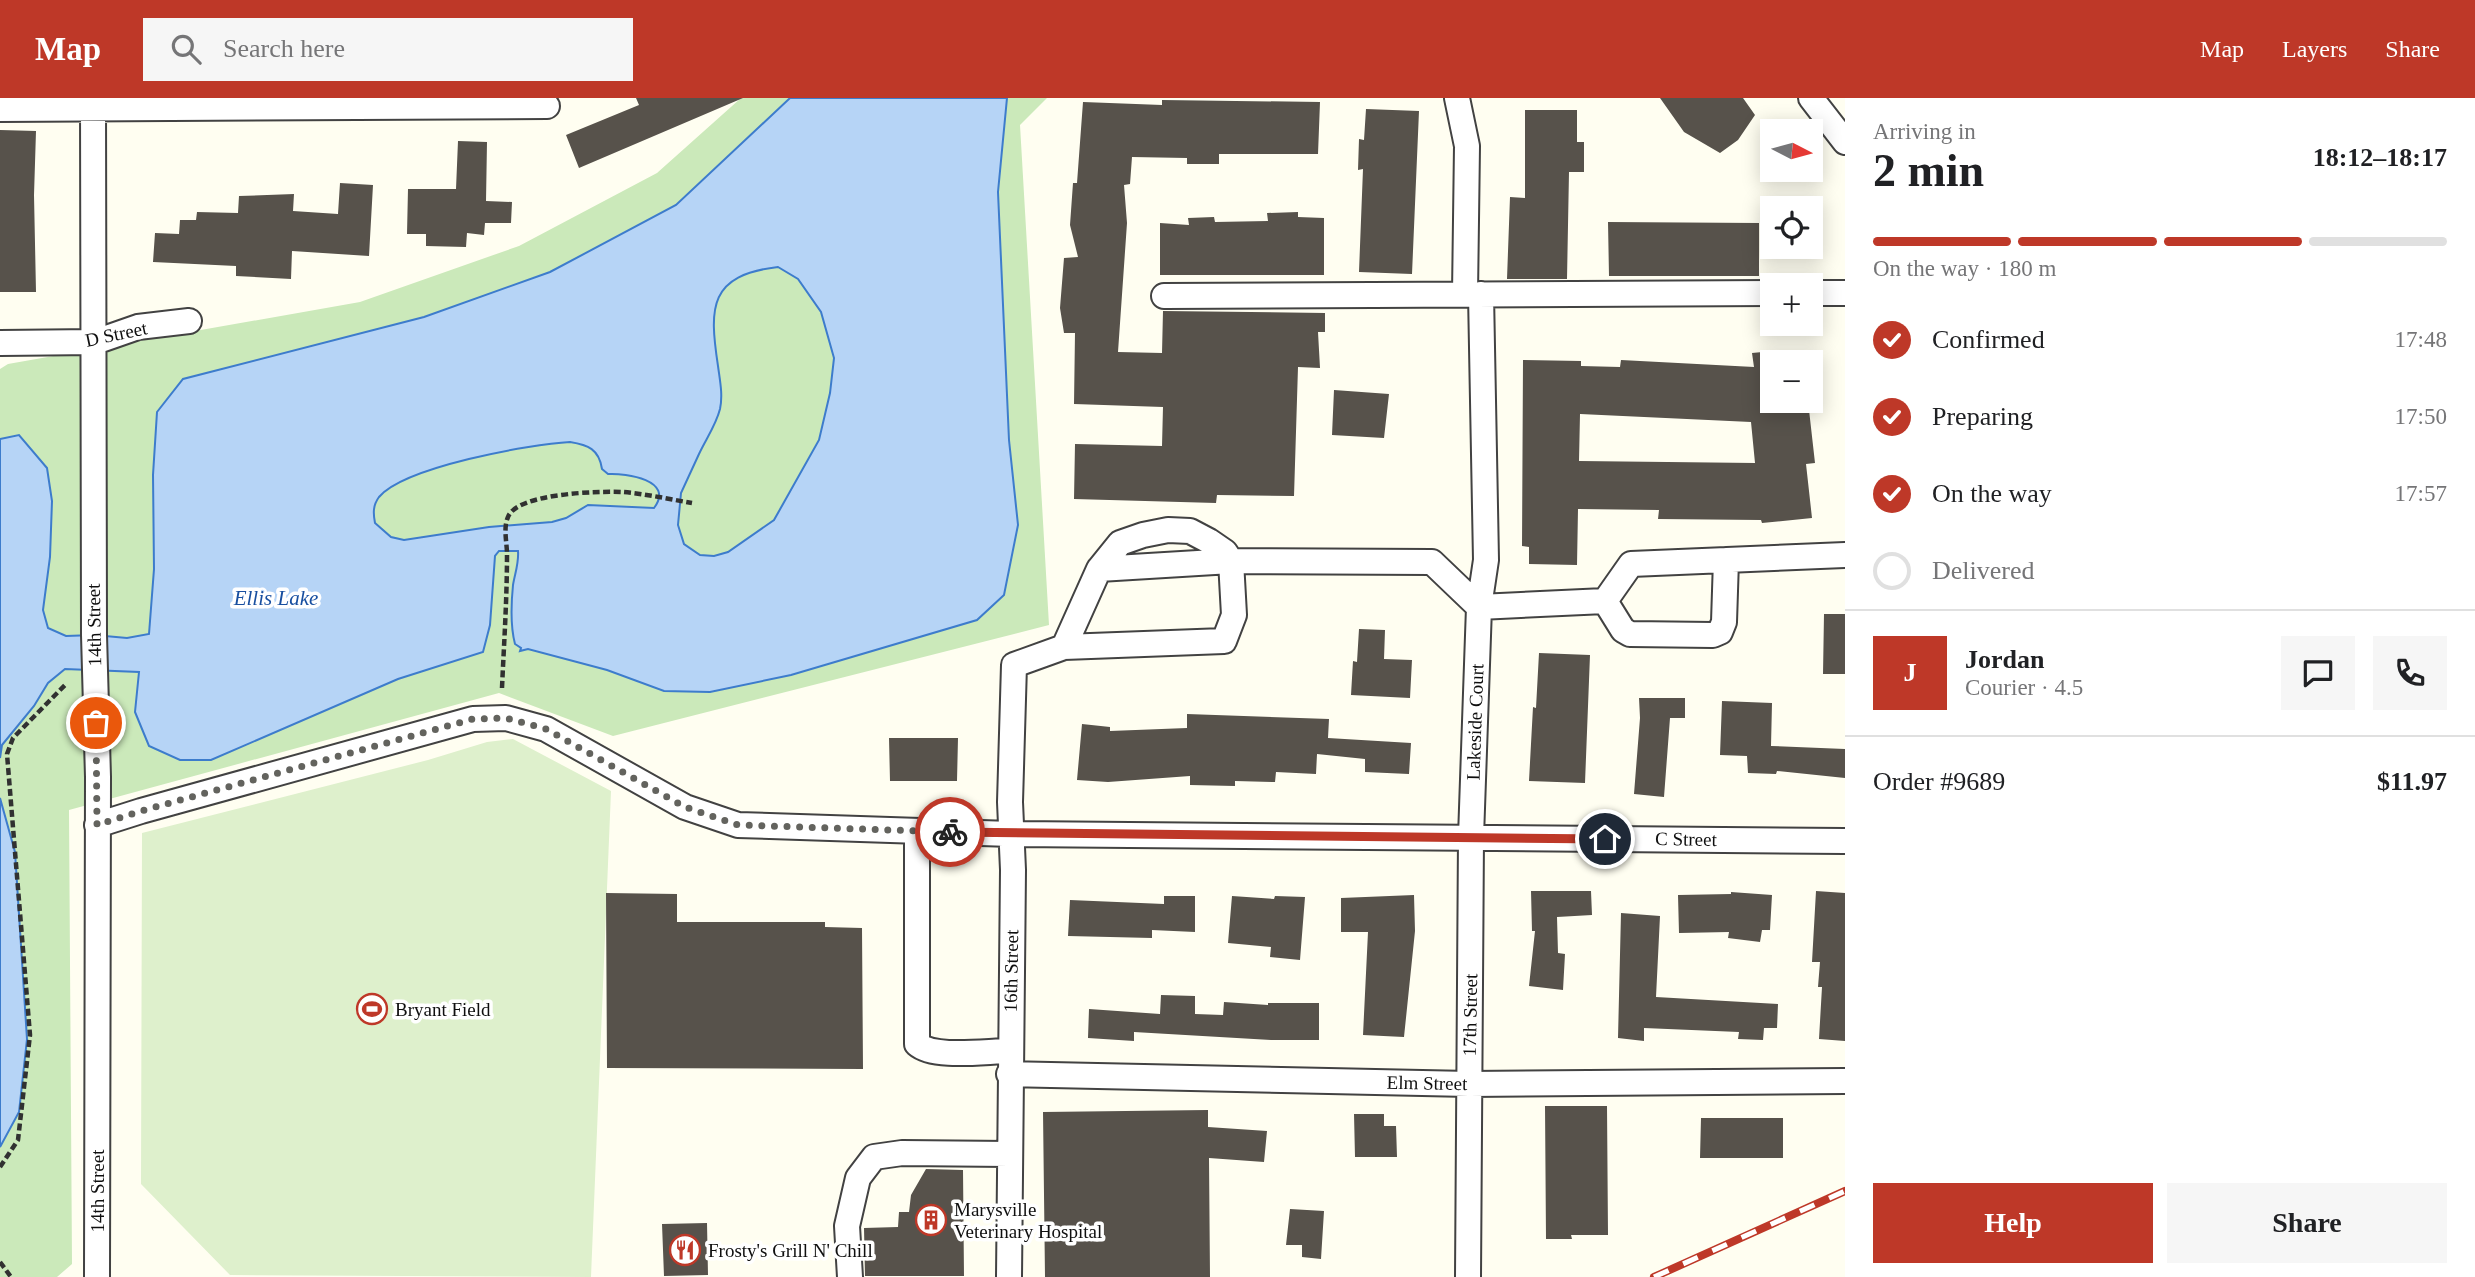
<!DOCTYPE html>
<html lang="en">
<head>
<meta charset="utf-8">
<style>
  :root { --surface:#fff; --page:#f6f6f6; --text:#202124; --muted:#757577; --line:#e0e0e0; --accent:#be3828 }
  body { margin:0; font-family:"Times New Roman",serif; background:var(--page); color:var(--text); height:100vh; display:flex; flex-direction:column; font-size:26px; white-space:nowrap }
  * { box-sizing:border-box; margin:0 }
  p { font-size:23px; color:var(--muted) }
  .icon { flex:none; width:38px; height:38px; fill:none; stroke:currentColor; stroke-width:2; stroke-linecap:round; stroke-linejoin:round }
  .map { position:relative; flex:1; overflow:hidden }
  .sheet { display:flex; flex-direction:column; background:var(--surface); width:630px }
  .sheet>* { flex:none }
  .needle { width:46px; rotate:96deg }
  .tools { position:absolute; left:1760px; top:21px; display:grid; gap:14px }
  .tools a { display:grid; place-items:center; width:63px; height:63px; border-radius:0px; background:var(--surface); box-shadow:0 4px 18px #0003; font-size:35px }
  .pin { position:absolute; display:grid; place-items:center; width:60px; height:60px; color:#fff; margin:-30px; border:4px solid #fff; border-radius:50%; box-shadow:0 2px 7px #0007 }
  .courier { position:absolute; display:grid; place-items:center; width:70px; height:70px; margin:-35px; border:5px solid #be3828; border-radius:50%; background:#fff; color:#222; box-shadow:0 2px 9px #0007 }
  .head em { font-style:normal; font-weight:700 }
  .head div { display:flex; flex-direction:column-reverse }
  .head { display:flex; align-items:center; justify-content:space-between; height:119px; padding:0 28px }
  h1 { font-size:46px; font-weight:700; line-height:52px }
  .bar { display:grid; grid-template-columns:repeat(4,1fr); gap:10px 7px; align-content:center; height:84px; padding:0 28px }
  .bar i { height:9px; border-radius:5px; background:var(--line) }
  .bar .selected { background:var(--accent) }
  .bar p { grid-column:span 4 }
  .line { display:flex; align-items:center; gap:18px; padding:0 28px; border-top:2px solid var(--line) }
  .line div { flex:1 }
  .round { display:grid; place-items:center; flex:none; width:74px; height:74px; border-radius:0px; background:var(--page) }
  ol { padding:0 28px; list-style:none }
  li { display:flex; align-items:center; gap:21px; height:77px }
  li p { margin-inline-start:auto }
  li .icon { padding:7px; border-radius:50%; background:var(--accent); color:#fff; stroke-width:4 }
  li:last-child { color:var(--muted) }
  li i { width:38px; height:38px; border:4px solid var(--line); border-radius:50% }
  .action { display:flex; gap:14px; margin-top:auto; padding:14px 28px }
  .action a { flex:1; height:80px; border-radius:0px; background:var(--accent); color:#fff; font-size:28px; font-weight:700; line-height:80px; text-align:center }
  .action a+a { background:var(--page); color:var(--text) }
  header { display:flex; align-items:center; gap:42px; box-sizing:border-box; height:98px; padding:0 35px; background:var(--accent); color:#fff }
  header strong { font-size:33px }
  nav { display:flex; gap:38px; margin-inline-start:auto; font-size:24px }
  .search { width:490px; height:63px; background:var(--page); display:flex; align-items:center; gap:18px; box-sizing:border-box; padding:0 24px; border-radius:0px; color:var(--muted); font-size:26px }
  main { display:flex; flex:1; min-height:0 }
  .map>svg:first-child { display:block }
  .green { fill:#cbe9ba }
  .pitch { fill:#def0cc }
  .water { fill:#b6d4f6; stroke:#3d7ccc; stroke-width:2; fill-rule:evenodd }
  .building { fill:#57524b; fill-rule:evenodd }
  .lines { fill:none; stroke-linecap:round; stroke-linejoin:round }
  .minor-casing { stroke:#424242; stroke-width:28 }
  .path { stroke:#313131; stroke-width:4.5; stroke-dasharray:7 3.5; stroke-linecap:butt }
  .minor { stroke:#fff; stroke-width:24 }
  .rail-casing { stroke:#be3828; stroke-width:8 }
  .rail { stroke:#fff; stroke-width:5; stroke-dasharray:16; stroke-linecap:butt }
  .done { stroke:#63635e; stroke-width:7; stroke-dasharray:0 12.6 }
  .route { stroke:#be3828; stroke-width:9 }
  .labels { text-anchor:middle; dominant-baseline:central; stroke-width:7; stroke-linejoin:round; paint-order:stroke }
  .street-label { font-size:19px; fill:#0f0f0f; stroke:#fff }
  .poi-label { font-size:19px; fill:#0f0f0f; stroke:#fff; text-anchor:start }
  .water-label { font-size:21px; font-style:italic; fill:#184fa0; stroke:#fff }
</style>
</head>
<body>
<header>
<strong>Map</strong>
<div class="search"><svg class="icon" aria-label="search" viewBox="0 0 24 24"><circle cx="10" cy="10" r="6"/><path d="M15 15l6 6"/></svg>Search here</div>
<nav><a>Map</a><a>Layers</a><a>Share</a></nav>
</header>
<main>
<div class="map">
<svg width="1845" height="1179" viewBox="0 0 1845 1179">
  <rect width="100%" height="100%" fill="#fffef1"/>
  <path class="green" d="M 741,0 L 1047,0 L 1020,27 L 1049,527 L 613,638 L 499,595 L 69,712 L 72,1166 L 57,1179 L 0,1179 L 0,271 L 8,266 L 360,204 L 519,148 L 657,75 Z"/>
  <path class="pitch" d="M 513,641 L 611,693 L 591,1179 L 230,1177 L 141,1086 L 142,735 L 428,662 L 487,644 Z"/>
  <path class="water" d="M 790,0 L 1007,0 L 998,94 L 1009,342 L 1018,427 L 1004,497 L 977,522 L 791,577 L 710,594 L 664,593 L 607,572 L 528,551 L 520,553 L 521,550 L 515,546 C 510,527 511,507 513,487 C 515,475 519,465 518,453 L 499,453 L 495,458 L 490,527 L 483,554 L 398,581 L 211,662 L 180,662 L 149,648 L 135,614 L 139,574 L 65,571 L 48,585 L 34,608 L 2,647 L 0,660 L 0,341 L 19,337 L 47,370 L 52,403 L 50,459 L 43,512 L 48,530 L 66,538 L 94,537 L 127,540 L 149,536 L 154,471 L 153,377 L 157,314 L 183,281 L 424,219 L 550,174 L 676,107 ZM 778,169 L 798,181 L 821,214 L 834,260 L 830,295 L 819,342 L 774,422 L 728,454 L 714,458 L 700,457 L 684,446 L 678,427 L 681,395 C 687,382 693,369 699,356 C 706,341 716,327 720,311 C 723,297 720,283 718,268 C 709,209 709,177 778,169 ZM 570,344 C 588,347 599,351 602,371 L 608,376 C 626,375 675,382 654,410 L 588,407 L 566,420 L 552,424 L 489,429 L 404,442 L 391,439 L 375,425 C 373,415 373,407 379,399 C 404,369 530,346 570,344 Z
    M 0,700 L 15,754 L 27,941 L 19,1014 L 0,1049 Z"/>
  <path class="building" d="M 636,0 L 743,0 L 579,70 L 566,37 L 639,7 Z
    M 1660,0 L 1743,0 L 1755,17 L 1738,42 L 1720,55 L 1684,34 Z
    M 1162,2 L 1320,4 L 1318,56 L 1219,56 L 1219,66 L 1187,66 L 1187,60 L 1132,59 L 1130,86 L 1124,87 L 1127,125 L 1118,254 L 1162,255 L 1163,213 L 1325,215 L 1325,234 L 1318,234 L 1320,270 L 1298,269 L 1294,398 L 1217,397 L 1216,405 L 1074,401 L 1075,346 L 1162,348 L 1163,309 L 1074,306 L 1075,235 L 1064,235 L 1060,210 L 1064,160 L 1078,159 L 1070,127 L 1073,85 L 1077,85 L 1083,4 L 1162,7 Z
    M 1366,11 L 1419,13 L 1412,176 L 1359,174 L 1363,71 L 1358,72 L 1359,41 L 1364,42 Z
    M 1525,12 L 1577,12 L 1577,44 L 1584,44 L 1584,74 L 1569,74 L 1567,181 L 1507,181 L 1510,99 L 1525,100 Z
    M 0,32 L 36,33 L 34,97 L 36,194 L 0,194 Z
    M 458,43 L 487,44 L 486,103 L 512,104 L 511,125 L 485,125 L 484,137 L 467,135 L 466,149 L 426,148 L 426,136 L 407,136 L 408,91 L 456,91 Z
    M 340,85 L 373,87 L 369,158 L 292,153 L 291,181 L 236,178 L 236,168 L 153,164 L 155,135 L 179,136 L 180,122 L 196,122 L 197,114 L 238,115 L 239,98 L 294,96 L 293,113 L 338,116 Z
    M 1298,114 L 1298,119 L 1324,120 L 1324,177 L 1160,177 L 1160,125 L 1189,127 L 1188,120 L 1214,119 L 1215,124 L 1268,123 L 1267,115 Z
    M 1608,124 L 1759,125 L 1759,178 L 1609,178 Z
    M 1773,253 L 1773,303 L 1808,303 L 1815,365 L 1806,366 L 1812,420 L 1762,425 L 1761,422 L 1658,421 L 1659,412 L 1578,411 L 1577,467 L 1529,466 L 1529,449 L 1522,448 L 1523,262 L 1581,263 L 1581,268 L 1620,269 L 1621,262 L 1754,269 L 1752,255 ZM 1580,316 L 1751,324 L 1755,365 L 1579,363 Z
    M 1334,292 L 1389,296 L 1384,340 L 1332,337 Z
    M 1824,516 L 1845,516 L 1845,576 L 1823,576 Z
    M 1359,531 L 1385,532 L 1384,561 L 1412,562 L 1410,600 L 1351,597 L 1353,563 L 1357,564 Z
    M 1539,555 L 1590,557 L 1585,685 L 1529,683 L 1533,609 L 1536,610 Z
    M 1639,600 L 1685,600 L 1685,620 L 1670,620 L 1664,699 L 1634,696 L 1640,620 Z
    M 1722,603 L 1772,605 L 1771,648 L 1845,651 L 1845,680 L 1777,673 L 1776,676 L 1748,675 L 1747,658 L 1720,657 Z
    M 1187,616 L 1329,621 L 1328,640 L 1411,645 L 1409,676 L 1365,674 L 1365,661 L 1317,656 L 1316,676 L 1276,674 L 1275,684 L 1235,683 L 1235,688 L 1190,687 L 1190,678 L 1108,684 L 1077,682 L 1082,626 L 1110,629 L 1110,633 L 1187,630 Z
    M 889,640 L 958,640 L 957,683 L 890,683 Z
    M 1531,793 L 1591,793 L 1592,817 L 1557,819 L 1558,855 L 1565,856 L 1563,892 L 1529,888 L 1535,833 L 1532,833 Z
    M 1816,793 L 1845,795 L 1845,943 L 1819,941 L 1822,889 L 1818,889 L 1820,864 L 1812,864 Z
    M 1731,794 L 1772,797 L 1770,832 L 1762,832 L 1760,844 L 1728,840 L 1729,834 L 1679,835 L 1678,797 L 1731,796 Z
    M 606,795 L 677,796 L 677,824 L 825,824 L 825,829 L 862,830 L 863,971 L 607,970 Z
    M 1414,797 L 1415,833 L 1404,939 L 1363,937 L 1368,834 L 1341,834 L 1341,800 Z
    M 1164,798 L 1195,798 L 1195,834 L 1152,832 L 1152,840 L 1068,838 L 1070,802 L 1164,806 Z
    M 1232,798 L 1274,801 L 1275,798 L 1305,799 L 1300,862 L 1270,859 L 1271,849 L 1228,845 Z
    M 1621,815 L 1660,818 L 1656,899 L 1778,906 L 1777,930 L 1764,930 L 1763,942 L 1738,941 L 1739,934 L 1644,930 L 1644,943 L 1618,940 Z
    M 1161,897 L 1195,898 L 1195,916 L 1223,917 L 1224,904 L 1268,907 L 1268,905 L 1319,905 L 1319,942 L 1271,942 L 1134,934 L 1134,943 L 1088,940 L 1089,911 L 1160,916 Z
    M 1545,1008 L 1607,1008 L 1608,1137 L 1571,1137 L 1572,1141 L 1546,1141 Z
    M 1208,1012 L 1208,1029 L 1267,1033 L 1264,1064 L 1209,1060 L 1210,1179 L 1045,1179 L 1043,1014 Z
    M 1354,1016 L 1384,1016 L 1384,1028 L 1396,1028 L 1397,1059 L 1355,1059 Z
    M 1701,1020 L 1783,1020 L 1783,1060 L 1700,1060 Z
    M 926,1071 L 963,1072 L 964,1178 L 865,1178 L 864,1130 L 898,1129 L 899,1114 L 909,1114 L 911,1097 Z
    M 1290,1111 L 1324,1113 L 1321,1161 L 1302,1159 L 1302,1147 L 1286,1147 Z
    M 707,1125 L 708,1177 L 664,1178 L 662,1126 Z"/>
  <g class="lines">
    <g class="minor-casing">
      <path id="minor" d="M 93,0 L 94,537 L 98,679 L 97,1179
        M 1457,0 L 1467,48 L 1465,196
        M 1811,0 L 1845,44
        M 0,11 L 547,8
        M 1811,195 L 1845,195
        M 1164,198 L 1773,195
        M 0,245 L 95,244 L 138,229 L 189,223
        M 1605,503 L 1623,532 L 1630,536 L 1713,537 L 1720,534 L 1724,524 L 1726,462
        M 1064,549 L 1099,471 L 1231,463 L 1432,464 L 1479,509 L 1605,503 L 1631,466 L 1845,457
        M 97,727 L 141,713 L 473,621 L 506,620 L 546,631 L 685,709 L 738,727 L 1011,736 L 1845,743
        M 917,733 L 917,946 C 934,961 986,953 1010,953
        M 1009,976 L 1469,986 L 1845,983
        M 850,1179 L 847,1128 L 858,1080 L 874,1059 L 902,1055 L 1009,1056
        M 1009,1179 L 1013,772 L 1010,704 L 1014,567 L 1064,549 L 1224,543 L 1234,517 L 1231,463 L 1225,454 L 1209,443 L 1190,433 L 1168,432 L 1143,437 L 1120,445 L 1099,471
        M 1468,1179 L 1471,739 L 1479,509 L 1486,462 L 1481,196"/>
    </g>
    <path class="path" d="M 502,590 C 504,545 507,501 507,456 C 507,445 503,430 508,419 C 517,395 599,393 623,394 C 646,396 669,401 692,405
      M 0,1069 L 18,1042 L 30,937 L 7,656 L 13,640 L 66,586
      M 0,1164 L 11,1179"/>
    <use href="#minor" class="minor"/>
    <g class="rail-casing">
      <path id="rail" d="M 1654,1179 L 1845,1093"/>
    </g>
    <use href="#rail" class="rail"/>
  </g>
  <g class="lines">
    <path class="done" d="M 96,625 L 97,727 L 141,713 L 473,621 L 506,620 L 546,631 L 685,709 L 738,727 L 950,734"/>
    <path class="route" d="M 950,734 L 1605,741"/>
  </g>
  <defs>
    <g id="stadium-ring" transform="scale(1.575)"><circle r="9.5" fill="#fff" stroke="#be3828" stroke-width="1.5"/><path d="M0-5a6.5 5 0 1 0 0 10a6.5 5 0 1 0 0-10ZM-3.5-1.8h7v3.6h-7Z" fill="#be3828"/></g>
    <g id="building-ring" transform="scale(1.575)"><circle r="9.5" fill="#fff" stroke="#be3828" stroke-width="1.5"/><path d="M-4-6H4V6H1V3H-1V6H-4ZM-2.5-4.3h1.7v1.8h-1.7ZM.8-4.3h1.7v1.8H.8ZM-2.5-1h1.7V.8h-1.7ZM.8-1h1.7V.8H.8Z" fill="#be3828"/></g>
    <g id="restaurant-ring" transform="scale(1.575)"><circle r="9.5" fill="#fff" stroke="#be3828" stroke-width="1.5"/><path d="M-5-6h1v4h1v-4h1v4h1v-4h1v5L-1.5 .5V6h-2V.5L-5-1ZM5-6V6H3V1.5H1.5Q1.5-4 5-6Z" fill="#be3828"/></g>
  </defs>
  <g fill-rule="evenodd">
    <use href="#stadium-ring" x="372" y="911"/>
    <use href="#building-ring" x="931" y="1122"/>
    <use href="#restaurant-ring" x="685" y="1152"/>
  </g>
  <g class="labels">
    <g class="street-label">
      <text transform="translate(116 236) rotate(-12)">D Street</text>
      <text transform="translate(94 527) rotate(-91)">14th Street</text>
      <text transform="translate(1475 624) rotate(-88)">Lakeside Court</text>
      <text transform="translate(1686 741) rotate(1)">C Street</text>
      <text transform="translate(1011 873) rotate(-89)">16th Street</text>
      <text transform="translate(1470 917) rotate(-89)">17th Street</text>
      <text transform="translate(1427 985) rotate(1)">Elm Street</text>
      <text transform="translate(97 1093) rotate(-90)">14th Street</text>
    </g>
    <g class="poi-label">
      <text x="395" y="911">Bryant Field</text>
      <text x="954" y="1111">Marysville<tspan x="954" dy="22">Veterinary Hospital</tspan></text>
      <text x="708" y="1152">Frosty's Grill N' Chill</text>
    </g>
    <g class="water-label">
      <text x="276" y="500">Ellis Lake</text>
    </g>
  </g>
</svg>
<div class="tools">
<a><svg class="needle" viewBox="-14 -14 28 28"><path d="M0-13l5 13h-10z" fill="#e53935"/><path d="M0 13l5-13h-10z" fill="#757577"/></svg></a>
<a><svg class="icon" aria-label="locate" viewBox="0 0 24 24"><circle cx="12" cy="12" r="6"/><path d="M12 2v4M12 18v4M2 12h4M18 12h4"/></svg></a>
<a>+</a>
<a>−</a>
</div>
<div class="pin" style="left:96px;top:625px;background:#ea580c"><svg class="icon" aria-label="bag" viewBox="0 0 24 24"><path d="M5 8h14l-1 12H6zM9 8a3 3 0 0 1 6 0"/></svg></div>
<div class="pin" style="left:1605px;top:741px;background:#1f2937"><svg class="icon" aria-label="home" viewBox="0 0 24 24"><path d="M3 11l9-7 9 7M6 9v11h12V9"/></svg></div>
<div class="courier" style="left:950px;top:734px"><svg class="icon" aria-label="bike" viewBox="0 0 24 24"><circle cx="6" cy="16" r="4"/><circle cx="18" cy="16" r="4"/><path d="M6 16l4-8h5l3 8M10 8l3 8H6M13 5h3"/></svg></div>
</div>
<section class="sheet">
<div class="head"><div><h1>2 min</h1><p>Arriving in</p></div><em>18:12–18:17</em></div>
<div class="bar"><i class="selected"></i><i class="selected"></i><i class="selected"></i><i></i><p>On the way · 180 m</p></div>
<ol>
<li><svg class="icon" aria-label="check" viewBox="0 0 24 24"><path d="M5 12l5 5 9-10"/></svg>Confirmed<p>17:48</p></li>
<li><svg class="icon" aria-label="check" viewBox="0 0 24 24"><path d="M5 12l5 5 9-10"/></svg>Preparing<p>17:50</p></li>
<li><svg class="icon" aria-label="check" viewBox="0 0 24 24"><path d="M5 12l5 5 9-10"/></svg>On the way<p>17:57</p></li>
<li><i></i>Delivered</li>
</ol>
<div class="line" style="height:126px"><b class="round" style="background:var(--accent);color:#fff">J</b><div><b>Jordan</b><p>Courier · 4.5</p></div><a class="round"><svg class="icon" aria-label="chat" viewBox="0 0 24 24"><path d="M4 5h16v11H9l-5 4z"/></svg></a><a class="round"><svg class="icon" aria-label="phone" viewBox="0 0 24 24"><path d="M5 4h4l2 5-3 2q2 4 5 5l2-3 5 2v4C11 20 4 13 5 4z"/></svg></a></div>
<div class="line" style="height:91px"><div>Order #9689</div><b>$11.97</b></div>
<div class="action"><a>Help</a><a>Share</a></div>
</section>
</main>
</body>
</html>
